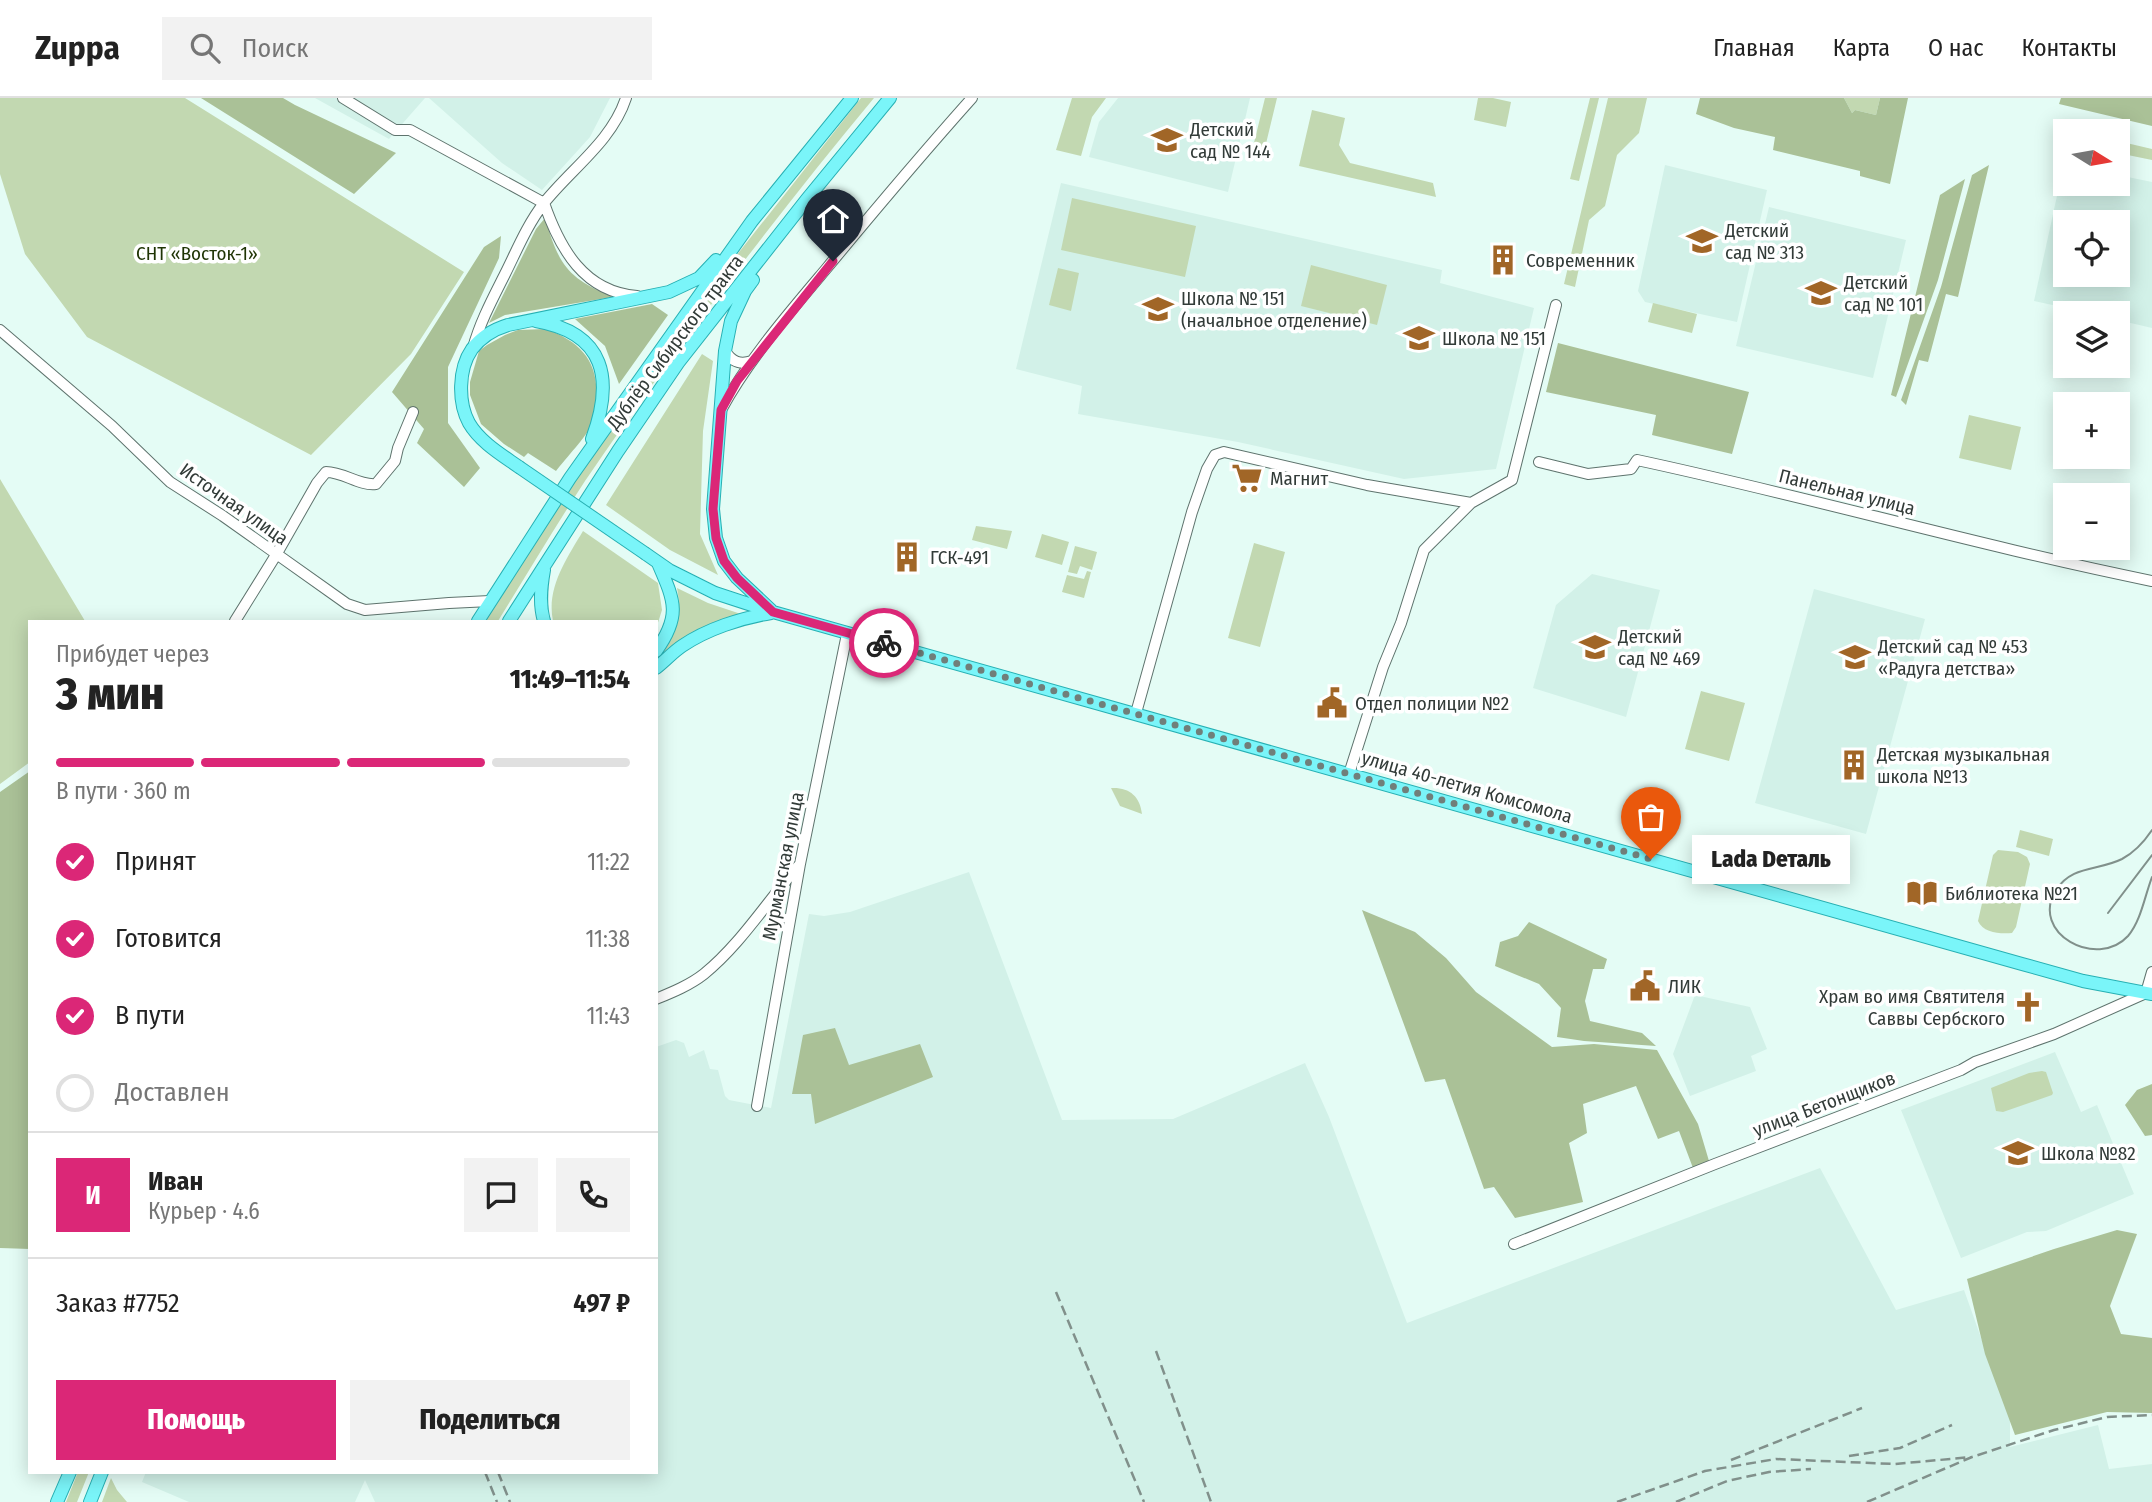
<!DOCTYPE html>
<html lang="ru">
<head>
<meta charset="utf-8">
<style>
  :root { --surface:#fff; --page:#f2f2f2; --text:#222; --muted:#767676; --line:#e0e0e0; --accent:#db2777 }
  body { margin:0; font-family:"Fira Sans Condensed",sans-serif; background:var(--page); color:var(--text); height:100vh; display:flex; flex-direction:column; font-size:26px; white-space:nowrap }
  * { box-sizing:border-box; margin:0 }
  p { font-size:23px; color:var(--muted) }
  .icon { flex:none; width:38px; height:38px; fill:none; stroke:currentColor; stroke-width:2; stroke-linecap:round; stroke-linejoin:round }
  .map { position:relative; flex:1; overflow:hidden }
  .panel { position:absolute; left:28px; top:522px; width:630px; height:854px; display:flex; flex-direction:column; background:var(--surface); border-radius:0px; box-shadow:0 4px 18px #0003 }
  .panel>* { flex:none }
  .needle { width:46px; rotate:101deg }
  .buttons { position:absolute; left:2053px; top:21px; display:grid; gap:14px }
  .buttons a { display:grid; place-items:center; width:77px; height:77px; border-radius:0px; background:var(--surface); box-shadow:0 4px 18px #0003; font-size:35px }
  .pin { position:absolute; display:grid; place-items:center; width:60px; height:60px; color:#fff; margin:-72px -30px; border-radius:50% 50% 50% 0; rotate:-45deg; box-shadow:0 0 7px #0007 }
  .pin .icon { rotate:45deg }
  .courier { position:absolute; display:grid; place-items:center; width:70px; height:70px; margin:-35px; border:5px solid #db2777; border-radius:50%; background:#fff; color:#222; box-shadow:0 2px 9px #0007 }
  .bubble { position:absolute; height:49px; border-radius:0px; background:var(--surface); box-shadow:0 4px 18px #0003; font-size:23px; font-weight:800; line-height:49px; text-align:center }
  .headline em { font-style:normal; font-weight:800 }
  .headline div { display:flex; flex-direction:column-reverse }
  .headline { display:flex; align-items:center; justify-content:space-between; height:119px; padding:0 28px }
  h1 { font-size:46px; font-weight:800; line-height:52px }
  .bar { display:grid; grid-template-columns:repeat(4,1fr); gap:10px 7px; align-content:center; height:84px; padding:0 28px }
  .bar i { height:9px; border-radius:5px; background:var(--line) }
  .bar .selected { background:var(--accent) }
  .bar p { grid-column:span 4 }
  .line { display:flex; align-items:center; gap:18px; padding:0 28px; border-top:2px solid var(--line) }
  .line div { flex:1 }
  .round { display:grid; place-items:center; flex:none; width:74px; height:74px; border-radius:0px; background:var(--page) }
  ol { padding:0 28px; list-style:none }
  li { display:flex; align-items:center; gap:21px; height:77px }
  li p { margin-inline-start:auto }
  li .icon { padding:7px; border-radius:50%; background:var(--accent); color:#fff; stroke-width:4 }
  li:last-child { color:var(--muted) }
  li i { width:38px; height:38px; border:4px solid var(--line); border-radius:50% }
  .button { display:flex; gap:14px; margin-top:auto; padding:14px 28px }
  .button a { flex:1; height:80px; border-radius:0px; background:var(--accent); color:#fff; font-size:28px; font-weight:800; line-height:80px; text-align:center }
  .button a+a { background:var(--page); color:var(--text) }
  header { display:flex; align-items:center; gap:42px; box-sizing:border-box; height:98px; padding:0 35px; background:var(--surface); border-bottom:2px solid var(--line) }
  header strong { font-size:33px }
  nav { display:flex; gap:38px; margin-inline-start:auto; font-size:24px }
  .search { width:490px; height:63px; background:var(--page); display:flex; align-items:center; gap:18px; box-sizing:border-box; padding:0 24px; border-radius:0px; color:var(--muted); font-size:26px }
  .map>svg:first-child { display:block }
  .built { fill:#d2f1e8; fill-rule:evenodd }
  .green { fill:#c2d8b1 }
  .forest { fill:#aac197 }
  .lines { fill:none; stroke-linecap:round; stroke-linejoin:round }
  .minor-casing { stroke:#5e736d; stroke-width:12 }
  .major-casing { stroke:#27b0b3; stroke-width:14 }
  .minor { stroke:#fff; stroke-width:10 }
  .major { stroke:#7af5f9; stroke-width:12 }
  .tram { stroke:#81908b; stroke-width:2 }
  .rail { stroke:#81908b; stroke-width:2.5; stroke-dasharray:10 5; stroke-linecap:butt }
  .major-bridge-casing { stroke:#27b0b3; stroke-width:14; stroke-linecap:butt }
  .major-bridge { stroke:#7af5f9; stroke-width:12 }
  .done { stroke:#707f7a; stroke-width:7; stroke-dasharray:0 12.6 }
  .route { stroke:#db2777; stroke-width:9 }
  .labels { text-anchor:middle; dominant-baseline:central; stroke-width:7; stroke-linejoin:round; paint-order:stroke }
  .poi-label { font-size:19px; fill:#323b38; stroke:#fff; text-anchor:start }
  .park-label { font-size:19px; fill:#1f3404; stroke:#fff }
  .street-label { font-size:19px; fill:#323b38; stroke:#fff }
</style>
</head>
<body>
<header>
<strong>Zuppa</strong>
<div class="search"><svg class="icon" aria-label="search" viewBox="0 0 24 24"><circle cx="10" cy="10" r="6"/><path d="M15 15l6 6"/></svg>Поиск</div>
<nav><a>Главная</a><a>Карта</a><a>О нас</a><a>Контакты</a></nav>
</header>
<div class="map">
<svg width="2152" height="1404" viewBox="0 0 2152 1404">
  <rect width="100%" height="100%" fill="#e4fcf5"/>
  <path class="built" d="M 315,0 L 425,0 L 389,41 Z
    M 429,0 L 610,0 L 590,39 L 542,92 L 502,65 Z
    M 1118,0 L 1250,0 L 1228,94 L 1089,59 L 1099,24 Z
    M 2064,66 L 2065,86 L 2118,86 L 2118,77 L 2152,84 L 2152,230 L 2118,222 L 2118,215 L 2089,215 L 2034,203 ZM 2065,124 L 2118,124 L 2118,177 L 2065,177 Z
    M 1665,67 L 1767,92 L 1737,224 L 1645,204 L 1638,193 Z
    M 1061,85 L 1442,172 L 1440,185 L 1534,210 L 1496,371 L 1404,381 L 1238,344 L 1078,316 L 1082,288 L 1016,271 Z
    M 1769,109 L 1906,142 L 1873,280 L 1736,248 Z
    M 1592,476 L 1660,492 L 1626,619 L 1533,590 L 1556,507 Z
    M 1814,491 L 1925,521 L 1866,736 L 1755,705 Z
    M 969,774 L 1062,1022 L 1173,1021 L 1305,965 L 1329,1019 L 1407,1225 L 1820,1070 L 1896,1212 L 1964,1192 L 2010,1321 L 2010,1349 L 2098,1327 L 2109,1371 L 2152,1366 L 2152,1404 L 375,1404 L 365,1382 L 355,1404 L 189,1404 L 142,1384 L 146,1374 L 656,1374 L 656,949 L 676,942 L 684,945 L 689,959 L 704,952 L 710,971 L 718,972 L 725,998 L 729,1002 L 771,1010 L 809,816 L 824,818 L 850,814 Z
    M 1695,897 L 1750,909 L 1767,951 L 1751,958 L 1756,973 L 1690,998 L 1673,956 Z
    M 2055,954 L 2081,1014 L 2097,1007 L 2134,1096 L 2046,1133 L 2027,1134 L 1961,1160 L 1901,1012 Z"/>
  <path class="green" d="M 0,0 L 185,0 L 464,174 L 411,256 L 311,357 L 87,239 L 25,156 L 0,76 Z
    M 861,0 L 874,0 C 772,123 675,251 585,383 C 555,429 527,476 498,523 L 485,523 L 581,372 L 717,182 Z
    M 1072,0 L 1106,0 L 1092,19 L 1081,58 L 1056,52 Z
    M 1265,0 L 1277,0 L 1262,62 L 1251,57 Z
    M 1478,0 L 1493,0 L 1511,4 L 1506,29 L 1474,22 Z
    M 1590,0 L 1599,0 L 1579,83 L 1570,81 Z
    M 1608,0 L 1647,0 L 1639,35 L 1617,57 L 1605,108 L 1589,122 L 1575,189 L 1564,186 Z
    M 1844,0 L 1880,0 L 1876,17 L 1855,12 L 1852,15 Z
    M 1312,12 L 1345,20 L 1339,47 L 1350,65 L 1433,85 L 1436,99 L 1299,68 Z
    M 2118,43 L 2152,51 L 2152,62 L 2118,55 Z
    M 1072,100 L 1196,128 L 1185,179 L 1061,152 Z
    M 1311,167 L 1387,187 L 1377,227 L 1301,208 Z
    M 1058,170 L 1079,175 L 1071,213 L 1049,207 Z
    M 1653,205 L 1697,216 L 1692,235 L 1648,224 Z
    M 702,256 L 713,263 L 703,333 L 700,436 L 718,477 L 670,452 L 606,407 Z
    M 1969,317 L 2021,329 L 2011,372 L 1959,360 Z
    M 0,381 L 85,523 L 30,523 L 30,664 L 0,686 Z
    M 976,428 L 1012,433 L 1007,451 L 972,442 Z
    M 583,433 L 658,485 L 662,512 L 656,531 L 656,523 L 553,523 C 546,490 567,460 583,433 Z
    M 1042,436 L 1069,444 L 1062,467 L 1035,459 Z
    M 1254,445 L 1285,454 L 1260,549 L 1228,540 Z
    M 1075,448 L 1097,454 L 1092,472 L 1080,468 L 1077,476 L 1068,474 Z
    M 1087,473 L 1091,474 L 1084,500 L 1062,494 L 1067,477 L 1084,481 Z
    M 677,490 L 708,505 L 741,516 C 702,527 686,536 656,563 C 674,538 683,521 677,490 Z
    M 1701,593 L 1745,605 L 1729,663 L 1685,651 Z
    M 1111,690 C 1129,689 1140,698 1142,716 L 1120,708 Z
    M 2020,732 L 2053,741 L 2049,758 L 2016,749 Z
    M 1998,752 L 2018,754 L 2027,759 L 2030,766 L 2016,829 L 2012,835 C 2000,836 1983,835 1978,823 L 1993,757 Z
    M 2042,973 L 2046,974 L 2053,995 L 2052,997 L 2003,1014 L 1996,1013 L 1991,990 L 2029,975 Z
    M 78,1374 L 89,1374 L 77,1404 L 66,1404 Z
    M 111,1380 L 117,1392 L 127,1404 L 102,1404 Z"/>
  <path class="forest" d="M 201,0 L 283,0 L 295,7 L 396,55 L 354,96 Z
    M 1700,0 L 1844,0 L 1852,15 L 1855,12 L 1876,17 L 1880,0 L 1908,0 L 1890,86 L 1860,78 L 1860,73 L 1773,52 L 1775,39 L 1734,30 L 1696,16 Z
    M 2061,0 L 2152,0 L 2152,28 L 2059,6 Z
    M 1989,67 L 1958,199 L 1946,196 L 1928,264 L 1919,262 L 1906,307 L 1901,302 L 1941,189 L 1972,77 Z
    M 1965,81 L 1938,182 L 1896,299 L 1891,297 L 1940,97 Z
    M 545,120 C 559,167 567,180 613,199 L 505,217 L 489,225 L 536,131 Z
    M 501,138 L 499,160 L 448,269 L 448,325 L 480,370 L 464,389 L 417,345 L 424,331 L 392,294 L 484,149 Z
    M 652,206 L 668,217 L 619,286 L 605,248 L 575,221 Z
    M 546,231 C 581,244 600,264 596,304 C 595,310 596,320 593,325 C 586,339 566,360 556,373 L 528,355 L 524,359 L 504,346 L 481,326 L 470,297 L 470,284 L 479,253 L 487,247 L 505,237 L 518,232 Z
    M 1558,245 L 1749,294 L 1732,356 L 1652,337 L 1656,317 L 1546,294 Z
    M 30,673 L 30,1151 L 0,1150 L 0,694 Z
    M 1362,812 L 1415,834 L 1446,860 L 1476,894 L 1552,949 L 1594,946 L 1657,952 L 1698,1026 L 1709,1063 L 1693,1070 L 1679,1033 L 1658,1041 L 1636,988 L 1583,1006 L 1587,1035 L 1569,1045 L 1583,1104 L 1515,1120 L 1494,1089 L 1484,1091 L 1445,981 L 1425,984 Z
    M 1529,824 L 1607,861 L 1604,871 L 1593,871 L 1585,903 L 1590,923 L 1642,935 L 1656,948 L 1584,943 L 1557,939 L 1561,910 L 1539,886 L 1495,868 L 1500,844 L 1518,838 Z
    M 835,930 L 849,967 L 920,946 L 933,979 L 815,1026 L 811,996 L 792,996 L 803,937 Z
    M 2152,986 L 2152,1037 L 2145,1038 L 2125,1007 L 2137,992 Z
    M 2117,1132 L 2137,1136 L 2110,1208 L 2121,1236 L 2152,1240 L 2152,1315 L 2107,1314 L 2015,1337 L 1985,1256 L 1967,1181 L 2054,1151 Z"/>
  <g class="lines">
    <g class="minor-casing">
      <path id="minor" d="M 343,0 L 395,32 L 410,32 L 544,105
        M 544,105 C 560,151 584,194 637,198
        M 0,232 L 112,328 L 170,384 L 223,418 L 347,506 L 365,512 L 449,505 L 490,503
        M 473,250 C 480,224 493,200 505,176 C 517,152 527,127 544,105 C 571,71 612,43 626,0
        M 725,253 C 732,264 740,267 752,263
        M 721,312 C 749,261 788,216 826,171 C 874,113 922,56 972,0
        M 1539,364 L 1588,376 L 1631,371 L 1637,362 C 1810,399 1979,448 2152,483
        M 235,523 L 276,457 L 317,385 L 326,374 C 344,374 359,388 376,386 L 395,363 L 398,350 L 413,314
        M 1136,615 L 1192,414 L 1207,371 L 1215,357 L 1224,354 L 1367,387 L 1471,405
        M 1349,676 L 1383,569 L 1401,525 L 1424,452 L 1471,405 L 1512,382 L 1556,207
        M 656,901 C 673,894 690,887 704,876 C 741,846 768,802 800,766
        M 757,1008 L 800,766 L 847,536
        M 1514,1146 L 1715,1066 L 1961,972 L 1975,964 L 2054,936 L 2146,895 L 2152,874"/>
    </g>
    <g class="major-casing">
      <path id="major" d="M 753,182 L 745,193 L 731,223 L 725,253 L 713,411 L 716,440 L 724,463 L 737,480 L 771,512
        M 536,223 C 606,235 614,282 592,341
        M 519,369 C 502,357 480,344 469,325 C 458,305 458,271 472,251 C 481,239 495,231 508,227 L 669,194 L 699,180 L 716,162
        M 646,456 L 669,472 L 715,495 L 773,514 L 2022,866 L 2083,883 L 2152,896
        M 478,523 L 570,380 L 752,123 L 852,0
        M 509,523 L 618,353 L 678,265 L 807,101 L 890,0
        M 544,523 C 539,506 541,489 544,472
        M 656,553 C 682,517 674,502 658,465
        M 656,570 C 665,563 673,554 682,548 C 707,531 741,520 771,515
        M 57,1404 L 70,1374
        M 90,1404 L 102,1374"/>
    </g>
    <use href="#minor" class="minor"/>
    <use href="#major" class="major"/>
    <path class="tram" d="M 2152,732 C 2144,744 2135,754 2122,761 C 2098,773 2072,767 2056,792 C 2029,835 2097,872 2128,838 C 2141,823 2145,797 2152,779
      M 2108,815 L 2152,757"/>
    <path class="rail" d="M 1056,1194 L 1144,1404
      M 1156,1253 L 1211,1404
      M 1849,1358 L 1900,1350 L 1952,1327
      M 1731,1362 L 1862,1310
      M 485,1374 L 497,1404
      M 498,1374 L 510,1404
      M 1617,1404 L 1705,1373 L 1776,1361 L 1895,1366 L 1972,1359
      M 1676,1404 L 1727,1383 L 1769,1374 L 1811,1371
      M 1867,1404 L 1972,1359 L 2054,1332 L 2107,1319 L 2152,1317"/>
    <g class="major-bridge-casing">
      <path id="major-bridge" d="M 519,369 L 646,456"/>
    </g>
    <use href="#major-bridge" class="major-bridge"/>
  </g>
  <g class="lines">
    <path class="done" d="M 884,545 L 1651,761"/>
    <path class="route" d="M 833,163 L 737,283 L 721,312 L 713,411 L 716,440 L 724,463 L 737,480 L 773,514 L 884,545"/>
  </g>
  <defs>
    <g id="school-bare" transform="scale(2.415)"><path d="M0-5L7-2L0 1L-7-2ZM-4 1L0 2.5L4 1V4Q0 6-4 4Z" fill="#a16627" stroke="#fff" stroke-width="2.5" paint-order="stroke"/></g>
    <g id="building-bare" transform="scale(2.415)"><path d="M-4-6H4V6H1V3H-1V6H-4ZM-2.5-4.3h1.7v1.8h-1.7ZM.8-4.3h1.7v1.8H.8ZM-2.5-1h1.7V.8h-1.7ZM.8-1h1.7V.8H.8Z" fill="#a16627" stroke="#fff" stroke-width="2.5" paint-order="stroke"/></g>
    <g id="supermarket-bare" transform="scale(2.415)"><path d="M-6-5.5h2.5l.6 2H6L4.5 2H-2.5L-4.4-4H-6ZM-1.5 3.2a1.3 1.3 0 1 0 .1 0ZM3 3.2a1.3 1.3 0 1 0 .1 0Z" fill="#a16627" stroke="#fff" stroke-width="2.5" paint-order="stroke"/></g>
    <g id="civic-bare" transform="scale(2.415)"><path d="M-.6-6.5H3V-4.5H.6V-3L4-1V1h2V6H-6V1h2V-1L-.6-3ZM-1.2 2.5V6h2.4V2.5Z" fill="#a16627" stroke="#fff" stroke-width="2.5" paint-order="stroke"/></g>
    <g id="library-bare" transform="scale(2.415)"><path d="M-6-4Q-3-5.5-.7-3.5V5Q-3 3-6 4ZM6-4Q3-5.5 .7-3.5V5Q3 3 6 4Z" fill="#a16627" stroke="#fff" stroke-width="2.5" paint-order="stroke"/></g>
    <g id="church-bare" transform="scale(2.415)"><path d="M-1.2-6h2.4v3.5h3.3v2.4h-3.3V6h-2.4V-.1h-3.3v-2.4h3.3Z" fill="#a16627" stroke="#fff" stroke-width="2.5" paint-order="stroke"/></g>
  </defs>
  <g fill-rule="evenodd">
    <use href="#school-bare" x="1167" y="42"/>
    <use href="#school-bare" x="1702" y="143"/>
    <use href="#building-bare" x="1503" y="162"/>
    <use href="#school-bare" x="1821" y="195"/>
    <use href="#school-bare" x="1158" y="211"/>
    <use href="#school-bare" x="1419" y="240"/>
    <use href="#supermarket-bare" x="1247" y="380"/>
    <use href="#building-bare" x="907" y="459"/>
    <use href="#school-bare" x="1595" y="549"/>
    <use href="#school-bare" x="1855" y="559"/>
    <use href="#civic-bare" x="1332" y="605"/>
    <use href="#building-bare" x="1854" y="667"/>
    <use href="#library-bare" x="1922" y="795"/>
    <use href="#civic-bare" x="1645" y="888"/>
    <use href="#church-bare" x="2028" y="909"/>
    <use href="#school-bare" x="2018" y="1055"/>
  </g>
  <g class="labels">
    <g class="poi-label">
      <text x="1190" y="31">Детский<tspan x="1190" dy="22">сад № 144</tspan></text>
      <text x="1725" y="132">Детский<tspan x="1725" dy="22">сад № 313</tspan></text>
      <text x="1526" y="162">Современник</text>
      <text x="1844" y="184">Детский<tspan x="1844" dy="22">сад № 101</tspan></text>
      <text x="1181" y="200">Школа № 151<tspan x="1181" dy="22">(начальное отделение)</tspan></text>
      <text x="1442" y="240">Школа № 151</text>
      <text x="1270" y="380">Магнит</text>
      <text x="930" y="459">ГСК-491</text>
      <text x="1618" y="538">Детский<tspan x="1618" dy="22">сад № 469</tspan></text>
      <text x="1878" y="548">Детский сад № 453<tspan x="1878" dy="22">«Радуга детства»</tspan></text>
      <text x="1355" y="605">Отдел полиции №2</text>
      <text x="1877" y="656">Детская музыкальная<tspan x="1877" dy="22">школа №13</tspan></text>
      <text x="1945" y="795">Библиотека №21</text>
      <text x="1668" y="888">ЛИК</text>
      <text x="2005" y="898" text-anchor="end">Храм во имя Святителя<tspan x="2005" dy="22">Саввы Сербского</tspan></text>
      <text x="2041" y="1055">Школа №82</text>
    </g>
    <g class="park-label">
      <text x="197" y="155">СНТ «Восток-1»</text>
    </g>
    <g class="street-label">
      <text transform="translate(675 244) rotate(-53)">Дублёр Сибирского тракта</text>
      <text transform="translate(1847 394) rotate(14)">Панельная улица</text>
      <text transform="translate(234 406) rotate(35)">Источная улица</text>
      <text transform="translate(1467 689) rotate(16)">улица 40-летия Комсомола</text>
      <text transform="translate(783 768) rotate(-79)">Мурманская улица</text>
      <text transform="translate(1824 1006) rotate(-21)">улица Бетонщиков</text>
    </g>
  </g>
</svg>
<div class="buttons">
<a><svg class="needle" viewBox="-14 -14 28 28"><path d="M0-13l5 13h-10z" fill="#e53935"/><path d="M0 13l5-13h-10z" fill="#767676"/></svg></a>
<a><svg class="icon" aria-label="locate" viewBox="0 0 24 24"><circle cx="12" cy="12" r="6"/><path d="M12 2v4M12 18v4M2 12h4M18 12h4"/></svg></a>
<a><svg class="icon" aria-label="layers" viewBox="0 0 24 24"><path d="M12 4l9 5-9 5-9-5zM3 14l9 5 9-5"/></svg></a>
<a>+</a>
<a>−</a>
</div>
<div class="pin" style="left:1651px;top:761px;background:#ea580c"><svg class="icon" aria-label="bag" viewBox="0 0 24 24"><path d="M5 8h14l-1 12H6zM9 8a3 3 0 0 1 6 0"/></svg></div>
<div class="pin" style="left:833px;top:163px;background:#1f2937"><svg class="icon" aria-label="home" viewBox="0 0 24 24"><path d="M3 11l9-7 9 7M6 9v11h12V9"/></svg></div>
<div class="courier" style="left:884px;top:545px"><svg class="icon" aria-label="bike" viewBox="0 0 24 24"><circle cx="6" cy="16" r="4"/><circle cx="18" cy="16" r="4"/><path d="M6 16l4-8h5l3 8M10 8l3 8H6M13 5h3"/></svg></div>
<div class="bubble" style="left:1692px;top:737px;width:158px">Lada Dеталь</div>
<section class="panel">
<div class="headline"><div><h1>3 мин</h1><p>Прибудет через</p></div><em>11:49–11:54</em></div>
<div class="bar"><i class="selected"></i><i class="selected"></i><i class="selected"></i><i></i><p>В пути · 360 m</p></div>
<ol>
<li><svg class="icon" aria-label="check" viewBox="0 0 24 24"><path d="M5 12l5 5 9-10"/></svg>Принят<p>11:22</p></li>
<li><svg class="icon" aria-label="check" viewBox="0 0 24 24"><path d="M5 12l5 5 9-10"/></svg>Готовится<p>11:38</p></li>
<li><svg class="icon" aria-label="check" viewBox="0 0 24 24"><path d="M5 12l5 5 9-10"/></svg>В пути<p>11:43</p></li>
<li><i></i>Доставлен</li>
</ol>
<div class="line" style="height:126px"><b class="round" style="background:var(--accent);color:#fff">И</b><div><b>Иван</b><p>Курьер · 4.6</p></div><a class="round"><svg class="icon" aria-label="chat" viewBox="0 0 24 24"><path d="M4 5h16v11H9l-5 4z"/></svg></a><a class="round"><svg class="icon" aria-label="phone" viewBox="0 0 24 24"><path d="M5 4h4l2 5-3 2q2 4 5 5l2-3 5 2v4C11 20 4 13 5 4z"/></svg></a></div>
<div class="line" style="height:91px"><div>Заказ #7752</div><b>497 ₽</b></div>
<div class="button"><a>Помощь</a><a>Поделиться</a></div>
</section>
</div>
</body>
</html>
